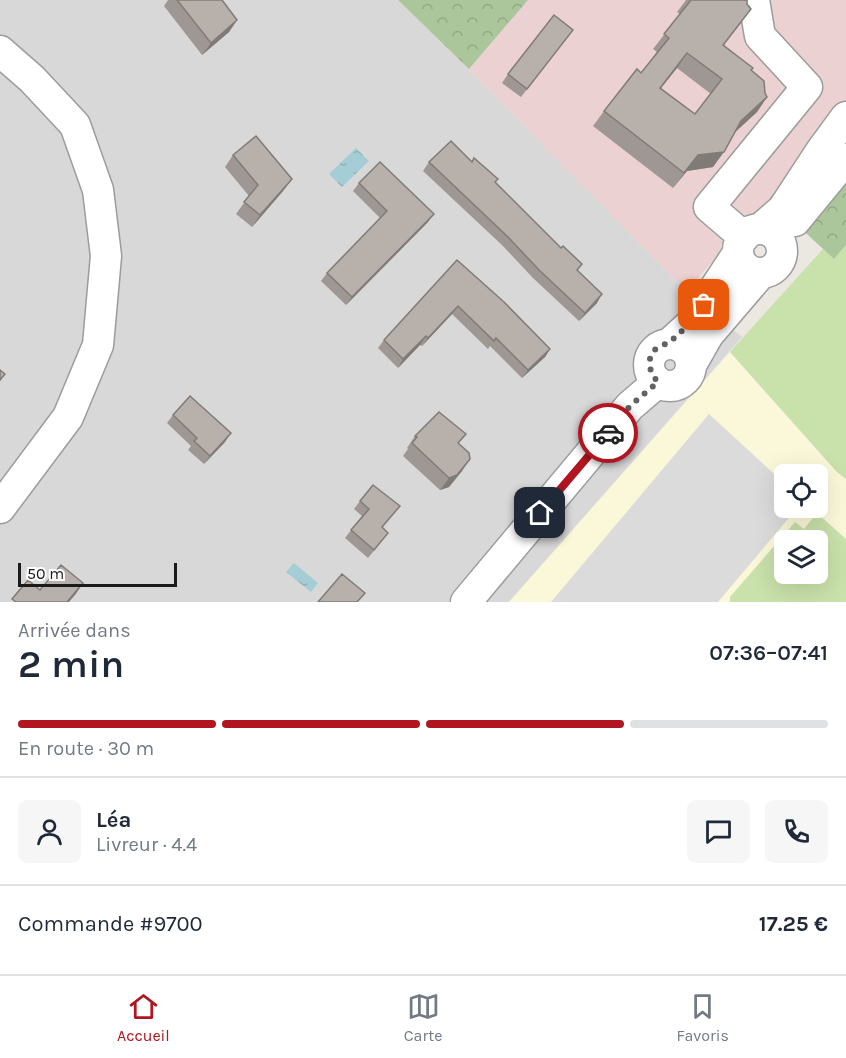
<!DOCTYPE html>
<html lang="fr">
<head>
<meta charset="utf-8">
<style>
  :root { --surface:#fff; --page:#f6f6f7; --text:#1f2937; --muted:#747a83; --line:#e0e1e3; --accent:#b11520 }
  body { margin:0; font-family:Karla,sans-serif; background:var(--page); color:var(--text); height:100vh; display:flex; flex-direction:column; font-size:22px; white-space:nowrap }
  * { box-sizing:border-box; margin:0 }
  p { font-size:20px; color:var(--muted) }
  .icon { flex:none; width:33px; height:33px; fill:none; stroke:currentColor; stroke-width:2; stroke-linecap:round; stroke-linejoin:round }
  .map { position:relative; height:602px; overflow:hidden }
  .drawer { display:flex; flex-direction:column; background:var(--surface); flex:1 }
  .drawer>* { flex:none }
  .fabs { position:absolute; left:774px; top:464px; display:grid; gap:12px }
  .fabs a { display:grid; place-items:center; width:54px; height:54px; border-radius:9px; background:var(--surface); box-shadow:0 6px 24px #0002; font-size:30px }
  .scale { position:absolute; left:18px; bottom:15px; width:159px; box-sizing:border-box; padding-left:6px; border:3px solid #1b1b1b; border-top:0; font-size:16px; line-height:21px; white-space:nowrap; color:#1b1b1b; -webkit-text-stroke:4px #fff; paint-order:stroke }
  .pin { position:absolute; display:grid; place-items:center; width:51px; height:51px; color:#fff; margin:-26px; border-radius:12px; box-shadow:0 3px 9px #0006 }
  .courier { position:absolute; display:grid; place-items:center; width:60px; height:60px; margin:-30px; border:4px solid #b11520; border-radius:50%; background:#fff; color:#222; box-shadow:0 2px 8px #0007 }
  .headline em { font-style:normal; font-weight:600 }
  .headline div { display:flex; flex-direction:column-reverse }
  .headline { display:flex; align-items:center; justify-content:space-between; height:102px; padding:0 18px }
  h1 { font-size:39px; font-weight:600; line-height:45px }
  .bar { display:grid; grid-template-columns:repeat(4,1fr); gap:9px 6px; align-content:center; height:72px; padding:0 18px }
  .bar i { height:8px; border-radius:4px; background:var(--line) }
  .bar .active { background:var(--accent) }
  .bar p { grid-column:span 4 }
  .line { display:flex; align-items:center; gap:15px; padding:0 18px; border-top:2px solid var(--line) }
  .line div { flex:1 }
  .round { display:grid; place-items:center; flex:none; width:63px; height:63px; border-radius:9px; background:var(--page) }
  .tab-bar { display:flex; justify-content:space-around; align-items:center; height:84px; border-top:2px solid var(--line); background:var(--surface); font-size:16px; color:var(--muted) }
  .tab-bar a { display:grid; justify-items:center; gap:3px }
  .tab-bar .active { color:var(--accent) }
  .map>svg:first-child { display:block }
  .residential { fill:#d9d8d8 }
  .commercial { fill:#ebd1d2 }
  .education { fill:#fbf8da; fill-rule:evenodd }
  .grass { fill:#c9e1ab; fill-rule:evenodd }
  .forest { fill:url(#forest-crowns) }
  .parking { fill:#dbdbdb }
  .water { fill:url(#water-ripples) }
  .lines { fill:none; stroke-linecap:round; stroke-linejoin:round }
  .minor-casing { stroke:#9c9c9c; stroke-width:33 }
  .minor { stroke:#fff; stroke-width:30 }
  .wall { fill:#9e9793; fill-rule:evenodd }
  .shaded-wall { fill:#817b78 }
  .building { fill:#b8b0ab; stroke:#817b78; stroke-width:1.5; fill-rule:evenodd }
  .done { stroke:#646260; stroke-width:6; stroke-dasharray:0 10.8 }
  .route { stroke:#b11520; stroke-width:8 }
</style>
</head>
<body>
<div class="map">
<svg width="846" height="602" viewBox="0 0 846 602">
  <defs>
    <pattern id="forest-crowns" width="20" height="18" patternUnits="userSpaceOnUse" patternTransform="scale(1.5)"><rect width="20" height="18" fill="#aac69a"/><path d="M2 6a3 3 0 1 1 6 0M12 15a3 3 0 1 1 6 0" fill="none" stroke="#92aa84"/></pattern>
    <pattern id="water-ripples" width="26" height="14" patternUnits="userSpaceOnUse" patternTransform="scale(1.5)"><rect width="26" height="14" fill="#a5cdd5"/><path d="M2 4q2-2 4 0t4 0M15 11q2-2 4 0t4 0" fill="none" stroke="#8dafb6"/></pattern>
  </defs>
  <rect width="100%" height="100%" fill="#ebe7e1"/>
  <path class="residential" d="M 0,0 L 398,0 L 469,69 L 686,291 L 742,337 L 509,602 L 0,602 Z"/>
  <path class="commercial" d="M 528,0 L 846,0 L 846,100 L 769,199 L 686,291 L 469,69 Z"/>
  <path class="education" d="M 730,352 L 837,472 L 846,479 L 846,602 L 509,602 ZM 784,474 L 818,474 L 818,507 L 784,507 ZM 784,540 L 818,540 L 818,573 L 784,573 Z"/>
  <path class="grass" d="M 846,245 L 846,479 L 837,472 L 730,352 L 823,249 L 834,259 Z
    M 817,513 L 846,539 L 846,602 L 730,602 L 730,597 L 795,522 L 804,529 ZM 784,540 L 818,540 L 818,573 L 784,573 Z"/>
  <path class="forest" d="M 398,0 L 528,0 L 469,69 Z
    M 846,100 L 846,245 L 834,259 L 769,199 Z"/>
  <path class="parking" d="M 709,414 L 784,483 L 784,507 L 798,507 L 718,602 L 551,602 Z"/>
  <path class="water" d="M 356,148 L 369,161 L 342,187 L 329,174 Z
    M 294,563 L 318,583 L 311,592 L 286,572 Z"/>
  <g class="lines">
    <g class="minor-casing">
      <path id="minor" d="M 0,51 L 32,79 L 75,125 L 98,190 L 106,256 L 98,345 L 68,417 L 0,508
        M 795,221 L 846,159
        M 760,229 L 783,209 L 821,151 L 846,117
        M738 251a22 22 0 1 1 44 0a22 22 0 1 1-44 0Z
        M 744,237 L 709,207 L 807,87 L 760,36 L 754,0
        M 669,344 L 692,323 L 738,253
        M649 365a21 21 0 1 1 42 0a21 21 0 1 1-42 0Z
        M 691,365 L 708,335 L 761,273
        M 466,602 L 630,406 L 658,382"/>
    </g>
    <use href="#minor" class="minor"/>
  </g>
  <path class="wall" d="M 168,0 L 222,0 L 237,20 L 229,32 L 202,55 L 164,6 Z
    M 686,0 L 747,0 L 747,4 L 751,9 L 724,45 L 751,70 L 767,97 L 757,112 L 735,132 L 713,167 L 687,171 L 673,188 L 593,126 L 604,111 L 641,73 L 657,52 L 653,49 L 680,14 L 677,12 ZM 677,68 L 711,94 L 695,114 L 661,88 Z
    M 567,38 L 521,97 L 502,83 L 508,74 Z
    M 233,155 L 292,179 L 283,191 L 252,227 L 236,214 L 249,196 L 225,167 Z
    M 474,158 L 496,183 L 578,270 L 597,303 L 579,321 L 533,278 L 503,246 L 423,171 L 429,162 L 472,162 Z
    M 359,183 L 428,222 L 346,305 L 321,281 L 327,273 L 380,218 L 353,191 Z
    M 457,260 L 550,349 L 545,357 L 522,378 L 490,346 L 488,349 L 452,314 L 422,346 L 420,345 L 398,368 L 378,348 L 384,340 Z
    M 173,415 L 225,442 L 204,464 L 188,450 L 191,446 L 167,423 Z
    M 415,436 L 459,444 L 462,471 L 449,487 L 440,490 L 403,456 L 408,449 L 407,448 Z
    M 360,501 L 400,506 L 382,528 L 382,541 L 368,558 L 345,538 L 362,516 L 354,509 Z"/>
  <path class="shaded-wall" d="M 751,9 L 740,24 L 712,60 L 723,45 Z
    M 237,20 L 229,32 L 202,55 L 211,43 Z
    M 687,53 L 677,68 L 649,103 L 660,88 Z
    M 767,97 L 757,112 L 731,136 L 741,121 Z
    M 724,152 L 713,167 L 687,171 L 673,188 L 698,155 Z
    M 292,179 L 283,191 L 252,227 L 260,215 Z
    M 434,214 L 428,222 L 346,305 L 352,297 Z
    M 602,294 L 597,303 L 579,321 L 585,313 Z
    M 458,306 L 452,314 L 422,346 L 428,338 Z
    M 426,336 L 420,345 L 398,368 L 403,359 Z
    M 550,349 L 545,357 L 522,378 L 528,370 Z
    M 231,433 L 225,442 L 204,464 L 210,456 Z
    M 470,459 L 462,471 L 449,487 L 440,490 L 449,478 Z
    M 83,583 L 75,595 L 69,602 L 67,602 Z"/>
  <path class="building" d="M 177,0 L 222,0 L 237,20 L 211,43 Z
    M 691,0 L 747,0 L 747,4 L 751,9 L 723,45 L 753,68 L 751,70 L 764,81 L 765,93 L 767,97 L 741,121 L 724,152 L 698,155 L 684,173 L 604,111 L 637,69 L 641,73 L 669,38 L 664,34 ZM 687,53 L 722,79 L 695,114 L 660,88 Z
    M 554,15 L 573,30 L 527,89 L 508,74 Z
    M 256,136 L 292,179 L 260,215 L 244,202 L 258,185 L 233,155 Z
    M 451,141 L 472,162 L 474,158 L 498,179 L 495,182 L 561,248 L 563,246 L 582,264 L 577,270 L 602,294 L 585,313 L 539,270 L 508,237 L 429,162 Z
    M 380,162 L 434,214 L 352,297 L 327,273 L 387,211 L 359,183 Z
    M 457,260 L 504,302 L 550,349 L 528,370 L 496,338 L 494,341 L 458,306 L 428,338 L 426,336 L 403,359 L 384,340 Z
    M 0,370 L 5,374 L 0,380 Z
    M 190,396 L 231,433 L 210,456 L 194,441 L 197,438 L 173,415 Z
    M 439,412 L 466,434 L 458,443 L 469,453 L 470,459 L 457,475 L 449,478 L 412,443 L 417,437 L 415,436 Z
    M 373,485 L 400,506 L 382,527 L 388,533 L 374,550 L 351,530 L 369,509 L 360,501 Z
    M 61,565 L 83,583 L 67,602 L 16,602 L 12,599 L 28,580 L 40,590 Z
    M 342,574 L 365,593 L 357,602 L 318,602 Z"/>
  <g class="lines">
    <path class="done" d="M 608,433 L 630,406 L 658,382 C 648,372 645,354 660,346 C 665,344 668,344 672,340 C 685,329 694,319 704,305"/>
    <path class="route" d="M 540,513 L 608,433"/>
  </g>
</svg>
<div class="fabs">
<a><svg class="icon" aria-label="locate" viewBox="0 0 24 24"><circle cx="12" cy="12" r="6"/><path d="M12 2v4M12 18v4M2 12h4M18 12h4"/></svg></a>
<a><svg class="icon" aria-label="layers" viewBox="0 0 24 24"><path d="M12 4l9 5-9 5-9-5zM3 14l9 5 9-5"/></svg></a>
</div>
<div class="scale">50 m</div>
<div class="pin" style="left:704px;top:305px;background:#ea580c"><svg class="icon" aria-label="bag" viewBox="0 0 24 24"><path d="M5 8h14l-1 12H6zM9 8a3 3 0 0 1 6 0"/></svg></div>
<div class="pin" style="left:540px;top:513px;background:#1f2937"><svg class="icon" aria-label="home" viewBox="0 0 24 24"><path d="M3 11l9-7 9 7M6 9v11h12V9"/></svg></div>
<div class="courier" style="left:608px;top:433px"><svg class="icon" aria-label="car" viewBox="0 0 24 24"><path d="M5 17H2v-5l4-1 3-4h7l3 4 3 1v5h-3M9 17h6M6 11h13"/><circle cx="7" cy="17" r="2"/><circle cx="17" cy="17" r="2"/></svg></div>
</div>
<section class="drawer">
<div class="headline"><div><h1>2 min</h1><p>Arrivée dans</p></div><em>07:36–07:41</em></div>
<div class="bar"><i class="active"></i><i class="active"></i><i class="active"></i><i></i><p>En route · 30 m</p></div>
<div class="line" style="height:108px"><a class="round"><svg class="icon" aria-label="person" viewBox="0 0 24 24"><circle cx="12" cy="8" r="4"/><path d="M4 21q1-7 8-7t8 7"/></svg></a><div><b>Léa</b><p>Livreur · 4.4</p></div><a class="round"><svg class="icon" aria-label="chat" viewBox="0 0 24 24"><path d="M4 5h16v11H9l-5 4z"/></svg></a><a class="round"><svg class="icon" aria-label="phone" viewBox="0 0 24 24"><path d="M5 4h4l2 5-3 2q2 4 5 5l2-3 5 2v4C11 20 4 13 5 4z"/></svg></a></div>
<div class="line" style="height:78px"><div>Commande #9700</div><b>17.25 €</b></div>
</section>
<nav class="tab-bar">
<a class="active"><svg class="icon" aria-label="home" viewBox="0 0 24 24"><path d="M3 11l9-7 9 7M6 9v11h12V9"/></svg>Accueil</a>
<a><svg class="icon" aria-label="map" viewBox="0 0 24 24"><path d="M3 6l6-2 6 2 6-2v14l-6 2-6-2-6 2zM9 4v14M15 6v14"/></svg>Carte</a>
<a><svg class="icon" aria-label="saved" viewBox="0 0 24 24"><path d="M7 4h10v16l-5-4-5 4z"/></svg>Favoris</a>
</nav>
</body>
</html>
